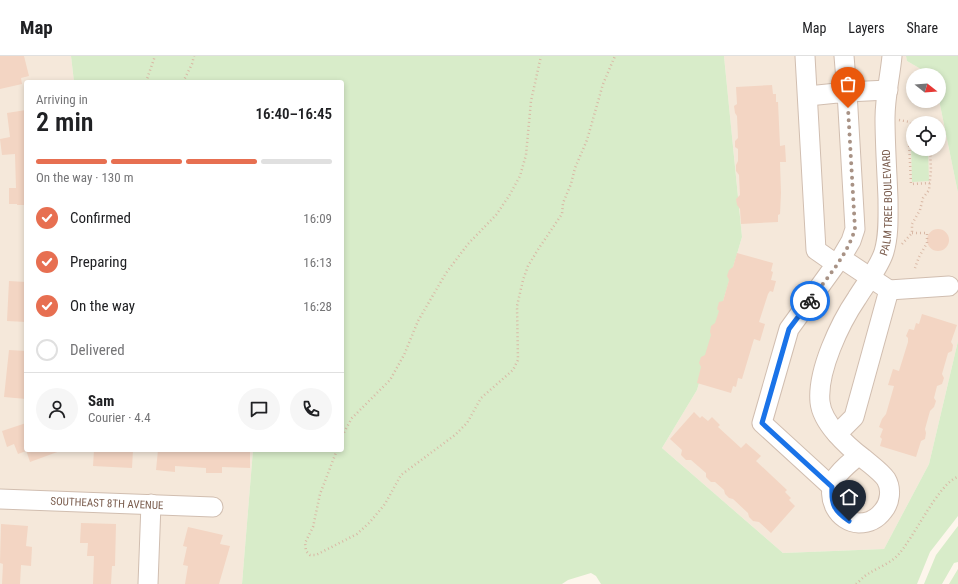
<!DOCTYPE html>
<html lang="en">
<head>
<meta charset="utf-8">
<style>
  :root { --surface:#fff; --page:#f6f6f6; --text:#202124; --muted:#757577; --line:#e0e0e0; --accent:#e76f51 }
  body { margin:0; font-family:"Roboto Condensed",sans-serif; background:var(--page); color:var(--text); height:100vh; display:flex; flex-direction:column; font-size:15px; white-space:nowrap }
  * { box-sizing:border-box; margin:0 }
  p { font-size:13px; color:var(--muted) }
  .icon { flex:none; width:22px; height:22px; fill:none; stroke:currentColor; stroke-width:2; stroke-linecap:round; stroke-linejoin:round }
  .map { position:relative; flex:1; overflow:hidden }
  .panel { position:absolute; left:24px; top:24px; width:320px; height:372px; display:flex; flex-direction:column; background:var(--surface); border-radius:4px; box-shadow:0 2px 6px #0003 }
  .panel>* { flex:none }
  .needle { width:26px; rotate:107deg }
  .controls { position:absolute; left:906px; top:12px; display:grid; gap:8px }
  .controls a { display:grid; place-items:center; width:40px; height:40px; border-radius:50%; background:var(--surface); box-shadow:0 2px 6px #0003; font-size:20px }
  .pin { position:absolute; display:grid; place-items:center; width:34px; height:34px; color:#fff; margin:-41px -17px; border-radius:50% 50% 50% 0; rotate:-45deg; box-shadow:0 0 4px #0007 }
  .pin .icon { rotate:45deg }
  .courier { position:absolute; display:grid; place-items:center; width:40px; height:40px; margin:-20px; border:3px solid #1a73e8; border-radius:50%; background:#fff; color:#222; box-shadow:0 1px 5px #0007 }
  .head em { font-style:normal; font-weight:600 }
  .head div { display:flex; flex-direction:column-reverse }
  .head { display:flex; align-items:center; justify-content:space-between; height:68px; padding:0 12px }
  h1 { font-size:26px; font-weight:600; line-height:30px }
  .bar { display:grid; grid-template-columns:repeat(4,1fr); gap:6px 4px; align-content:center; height:48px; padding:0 12px }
  .bar i { height:5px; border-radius:3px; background:var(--line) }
  .bar .active { background:var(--accent) }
  .bar p { grid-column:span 4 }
  .line { display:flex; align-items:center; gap:10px; padding:0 12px; border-top:1px solid var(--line) }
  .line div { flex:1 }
  .round { display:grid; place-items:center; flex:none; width:42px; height:42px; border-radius:21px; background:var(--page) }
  ol { padding:0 12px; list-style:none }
  li { display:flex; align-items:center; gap:12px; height:44px }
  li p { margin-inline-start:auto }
  li .icon { padding:4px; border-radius:50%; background:var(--accent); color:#fff; stroke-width:4 }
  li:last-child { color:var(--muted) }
  li i { width:22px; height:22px; border:2px solid var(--line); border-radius:50% }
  header { display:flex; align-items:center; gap:24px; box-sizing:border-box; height:56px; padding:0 20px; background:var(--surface); border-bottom:1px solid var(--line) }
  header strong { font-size:19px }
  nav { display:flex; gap:22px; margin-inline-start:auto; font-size:14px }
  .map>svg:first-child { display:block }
  .residential { fill:#f5e8da; fill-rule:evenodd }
  .green { fill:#d8ecc9 }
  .building { fill:#f3d5c3 }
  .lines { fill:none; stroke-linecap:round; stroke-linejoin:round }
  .minor-casing { stroke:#d1beb0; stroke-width:21 }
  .path { stroke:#d9b8a5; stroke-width:2.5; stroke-dasharray:1 3; stroke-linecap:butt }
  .minor { stroke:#fff; stroke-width:19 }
  .done { stroke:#a89285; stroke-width:4; stroke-dasharray:0 7.2 }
  .route { stroke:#1a73e8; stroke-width:5 }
  .labels { text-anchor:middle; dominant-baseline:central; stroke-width:4; stroke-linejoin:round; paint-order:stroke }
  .street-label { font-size:11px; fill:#7a5c4d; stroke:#fffaf3 }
</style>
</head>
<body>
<header>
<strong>Map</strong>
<nav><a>Map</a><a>Layers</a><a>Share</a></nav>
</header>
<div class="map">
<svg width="958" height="528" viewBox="0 0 958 528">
  <rect width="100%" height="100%" fill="#fdf6ec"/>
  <path class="residential" d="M 0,0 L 71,0 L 74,26 L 26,26 L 26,394 L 253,394 L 242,528 L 0,528 Z
    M 724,0 L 906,0 L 907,5 L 931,19 L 913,19 L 913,45 L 939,45 L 939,44 L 958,137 L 958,285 L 929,408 L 884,493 L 783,497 L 662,392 L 697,334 L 742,181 ZM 913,67 L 939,67 L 939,93 L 913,93 Z"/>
  <path class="green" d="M 71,0 L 724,0 L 742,181 L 697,334 L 662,392 L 783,497 L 884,493 L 929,408 L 958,285 L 958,460 L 930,496 L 917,528 L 601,528 L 596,520 L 591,517 L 568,524 L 562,528 L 242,528 L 253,394 L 342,394 L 342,26 L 74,26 Z
    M 906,0 L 958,0 L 958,137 L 939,44 L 939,19 L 931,19 L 907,5 Z
    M 911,89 L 913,89 L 913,93 L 928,93 L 929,125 L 912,126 Z
    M 958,470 L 958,506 L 954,507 L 942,528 L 924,528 L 936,499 Z
    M 958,513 L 958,528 L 949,528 Z"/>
  <path class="building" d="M 0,0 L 24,0 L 29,20 L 21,22 L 22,28 L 0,33 Z
    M 772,29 L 773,38 L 776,38 L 776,46 L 778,46 L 780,90 L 785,89 L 786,106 L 780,106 L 781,137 L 780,158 L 778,159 L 778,166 L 741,168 L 740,153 L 737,149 L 736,143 L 740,139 L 739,119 L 736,115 L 736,109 L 738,105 L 738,93 L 735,91 L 735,85 L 738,82 L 737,60 L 735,57 L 734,50 L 737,48 L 736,31 Z
    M 26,54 L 26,149 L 17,149 L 17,148 L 9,148 L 9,132 L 16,132 L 15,98 L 2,99 L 0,83 L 10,81 L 7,57 Z
    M927 184a11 11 0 1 1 22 0a11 11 0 1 1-22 0Z
    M 737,197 L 773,207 L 771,215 L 773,216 L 771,224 L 776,225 L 773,236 L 770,235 L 768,238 L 759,266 L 765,268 L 760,285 L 754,283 L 742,323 L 738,322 L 736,331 L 733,330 L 731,337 L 697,327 L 701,311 L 699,307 L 701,301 L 705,299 L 711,279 L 710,276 L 711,270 L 715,267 L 719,255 L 717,253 L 719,246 L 723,245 L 729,224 L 727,220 L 729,214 L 733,211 Z
    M 9,225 L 26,226 L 26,266 L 7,265 Z
    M 922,258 L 957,269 L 951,286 L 953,289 L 952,295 L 948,297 L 942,318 L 944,322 L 942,328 L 937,330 L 934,342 L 936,345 L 934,351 L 930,355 L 925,373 L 926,377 L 925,383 L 921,385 L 916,401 L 880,390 L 882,383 L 880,381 L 883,373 L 879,371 L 882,363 L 886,358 L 894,330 L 888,329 L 893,313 L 899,315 L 908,286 L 908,282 L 906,280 L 909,273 L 914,274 L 916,267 L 919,268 Z
    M 9,294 L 26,295 L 26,343 L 4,341 Z
    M 694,356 L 700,362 L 702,360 L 708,365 L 712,361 L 720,369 L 718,371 L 741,392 L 746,387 L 761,400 L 756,405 L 787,434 L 785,436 L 791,442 L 789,444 L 795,450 L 771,477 L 759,466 L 753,465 L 749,461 L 748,457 L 733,443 L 729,442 L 725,438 L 724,434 L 715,426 L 711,426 L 706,421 L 706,417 L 691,404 L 686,404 L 681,399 L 682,394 L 670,383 Z
    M 26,367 L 26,395 L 18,398 L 14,388 L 7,391 L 2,375 Z
    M 26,394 L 60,394 L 60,395 L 30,406 Z
    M 94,394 L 133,394 L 132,412 L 93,410 Z
    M 158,394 L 244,394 L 244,395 L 250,396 L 250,412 L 222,411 L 222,417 L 206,417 L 206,412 L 175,410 L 175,416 L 156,414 Z
    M 81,467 L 116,468 L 115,510 L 112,510 L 111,528 L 93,528 L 94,500 L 87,500 L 88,487 L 80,487 Z
    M 1,468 L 28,470 L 26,490 L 32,491 L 31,510 L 21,509 L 20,528 L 2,528 L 3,508 L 0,507 Z
    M 188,471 L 223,479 L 220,488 L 230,490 L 219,528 L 185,528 L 188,510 L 183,509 L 187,491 L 183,490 Z"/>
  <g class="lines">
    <g class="minor-casing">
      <g id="minor">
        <path d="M 805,0 L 816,194 L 836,208 L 789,273 L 762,367 L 832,431"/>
        <path d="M 844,0 L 847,36 L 888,34"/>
        <path d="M 808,40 L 847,36 L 855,173 L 851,185 L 841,202 L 889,234 L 854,361 L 837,378"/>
        <path d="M 889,234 L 949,230"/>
        <path id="s1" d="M 859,399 C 851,406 840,414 835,423 C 825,442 838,466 859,467 C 869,467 877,463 883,455 C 890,447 892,433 886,423 C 880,415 871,409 863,402 C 847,390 822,367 820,346 C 817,315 840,267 857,242 C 866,227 879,212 884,196 C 889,179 888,161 888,143 C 887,116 885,89 885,62 C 885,41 890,21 892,0"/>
        <path id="s2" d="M 0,443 L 213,451"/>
        <path d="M 148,528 L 151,448"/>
      </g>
    </g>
    <path class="path" d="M 146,26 L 155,0
      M 183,26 L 192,8 L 194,0
      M 899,64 L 910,66 L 913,69
      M 913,86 L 909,86 L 911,128 L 930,127
      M 912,177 L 927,177 L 927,187 L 919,201 L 915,212
      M 902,188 L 912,177 L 912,168 L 920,154 L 923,142 L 929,134 L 931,114 L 930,93
      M 342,380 L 352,362 L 390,324 L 404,299 L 418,265 L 446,217 L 468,188 L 496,159 L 509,140 L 520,120 L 526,99 L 531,45 L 541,0
      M 337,394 L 320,438 L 313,471 L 305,487 L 306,495 L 310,499 L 316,499 L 357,478 L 370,466 L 385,448 L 401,419 L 455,379 L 467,367 L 481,342 L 513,314 L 518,304 L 517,250 L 523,224 L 528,210 L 539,192 L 562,158 L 563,147 L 571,128 L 575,112 L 587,84 L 603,28 L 615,0
      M 856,528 C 860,525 864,520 868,518 C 877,512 889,508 897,500 C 913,484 939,426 958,421"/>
    <use href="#minor" class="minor"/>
  </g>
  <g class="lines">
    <path class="done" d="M 810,245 C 826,223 847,200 855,173 L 848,52"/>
    <path class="route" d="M 810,245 L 789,273 L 762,367 L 832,431 C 831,448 834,455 849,465"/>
  </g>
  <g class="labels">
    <g class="street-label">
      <text stroke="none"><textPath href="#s1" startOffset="474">PALM TREE BOULEVARD</textPath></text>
      <text stroke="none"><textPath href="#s2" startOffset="107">SOUTHEAST 8TH AVENUE</textPath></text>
    </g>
  </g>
</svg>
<div class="controls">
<a><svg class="needle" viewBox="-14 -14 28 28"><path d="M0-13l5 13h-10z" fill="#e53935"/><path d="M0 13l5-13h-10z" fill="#757577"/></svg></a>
<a><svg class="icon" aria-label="locate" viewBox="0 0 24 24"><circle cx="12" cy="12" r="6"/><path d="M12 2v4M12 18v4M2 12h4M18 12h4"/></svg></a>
</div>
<div class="pin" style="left:848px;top:52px;background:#ea580c"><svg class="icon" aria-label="bag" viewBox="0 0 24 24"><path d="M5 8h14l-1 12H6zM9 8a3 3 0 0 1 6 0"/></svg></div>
<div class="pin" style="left:849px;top:465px;background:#1f2937"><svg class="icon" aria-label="home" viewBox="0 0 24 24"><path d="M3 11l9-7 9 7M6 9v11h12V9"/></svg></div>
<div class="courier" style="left:810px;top:245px"><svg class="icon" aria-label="bike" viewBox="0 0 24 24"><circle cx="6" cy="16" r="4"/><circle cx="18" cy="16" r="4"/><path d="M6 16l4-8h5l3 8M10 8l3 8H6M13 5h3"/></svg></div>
<section class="panel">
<div class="head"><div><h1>2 min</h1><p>Arriving in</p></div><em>16:40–16:45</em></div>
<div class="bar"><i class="active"></i><i class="active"></i><i class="active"></i><i></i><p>On the way · 130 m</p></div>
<ol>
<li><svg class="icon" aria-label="check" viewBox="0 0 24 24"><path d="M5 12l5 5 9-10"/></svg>Confirmed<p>16:09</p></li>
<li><svg class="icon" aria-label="check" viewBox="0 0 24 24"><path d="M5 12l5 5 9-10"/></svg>Preparing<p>16:13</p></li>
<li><svg class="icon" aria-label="check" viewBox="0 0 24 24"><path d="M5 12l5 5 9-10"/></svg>On the way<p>16:28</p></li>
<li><i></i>Delivered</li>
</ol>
<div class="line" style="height:72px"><a class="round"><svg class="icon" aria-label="person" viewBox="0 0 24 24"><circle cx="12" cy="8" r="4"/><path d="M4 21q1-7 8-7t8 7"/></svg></a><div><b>Sam</b><p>Courier · 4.4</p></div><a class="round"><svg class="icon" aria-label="chat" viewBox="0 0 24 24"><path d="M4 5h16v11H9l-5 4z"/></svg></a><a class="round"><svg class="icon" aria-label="phone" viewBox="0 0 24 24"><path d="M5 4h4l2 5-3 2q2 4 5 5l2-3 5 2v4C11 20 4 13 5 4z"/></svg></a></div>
</section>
</div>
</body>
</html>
